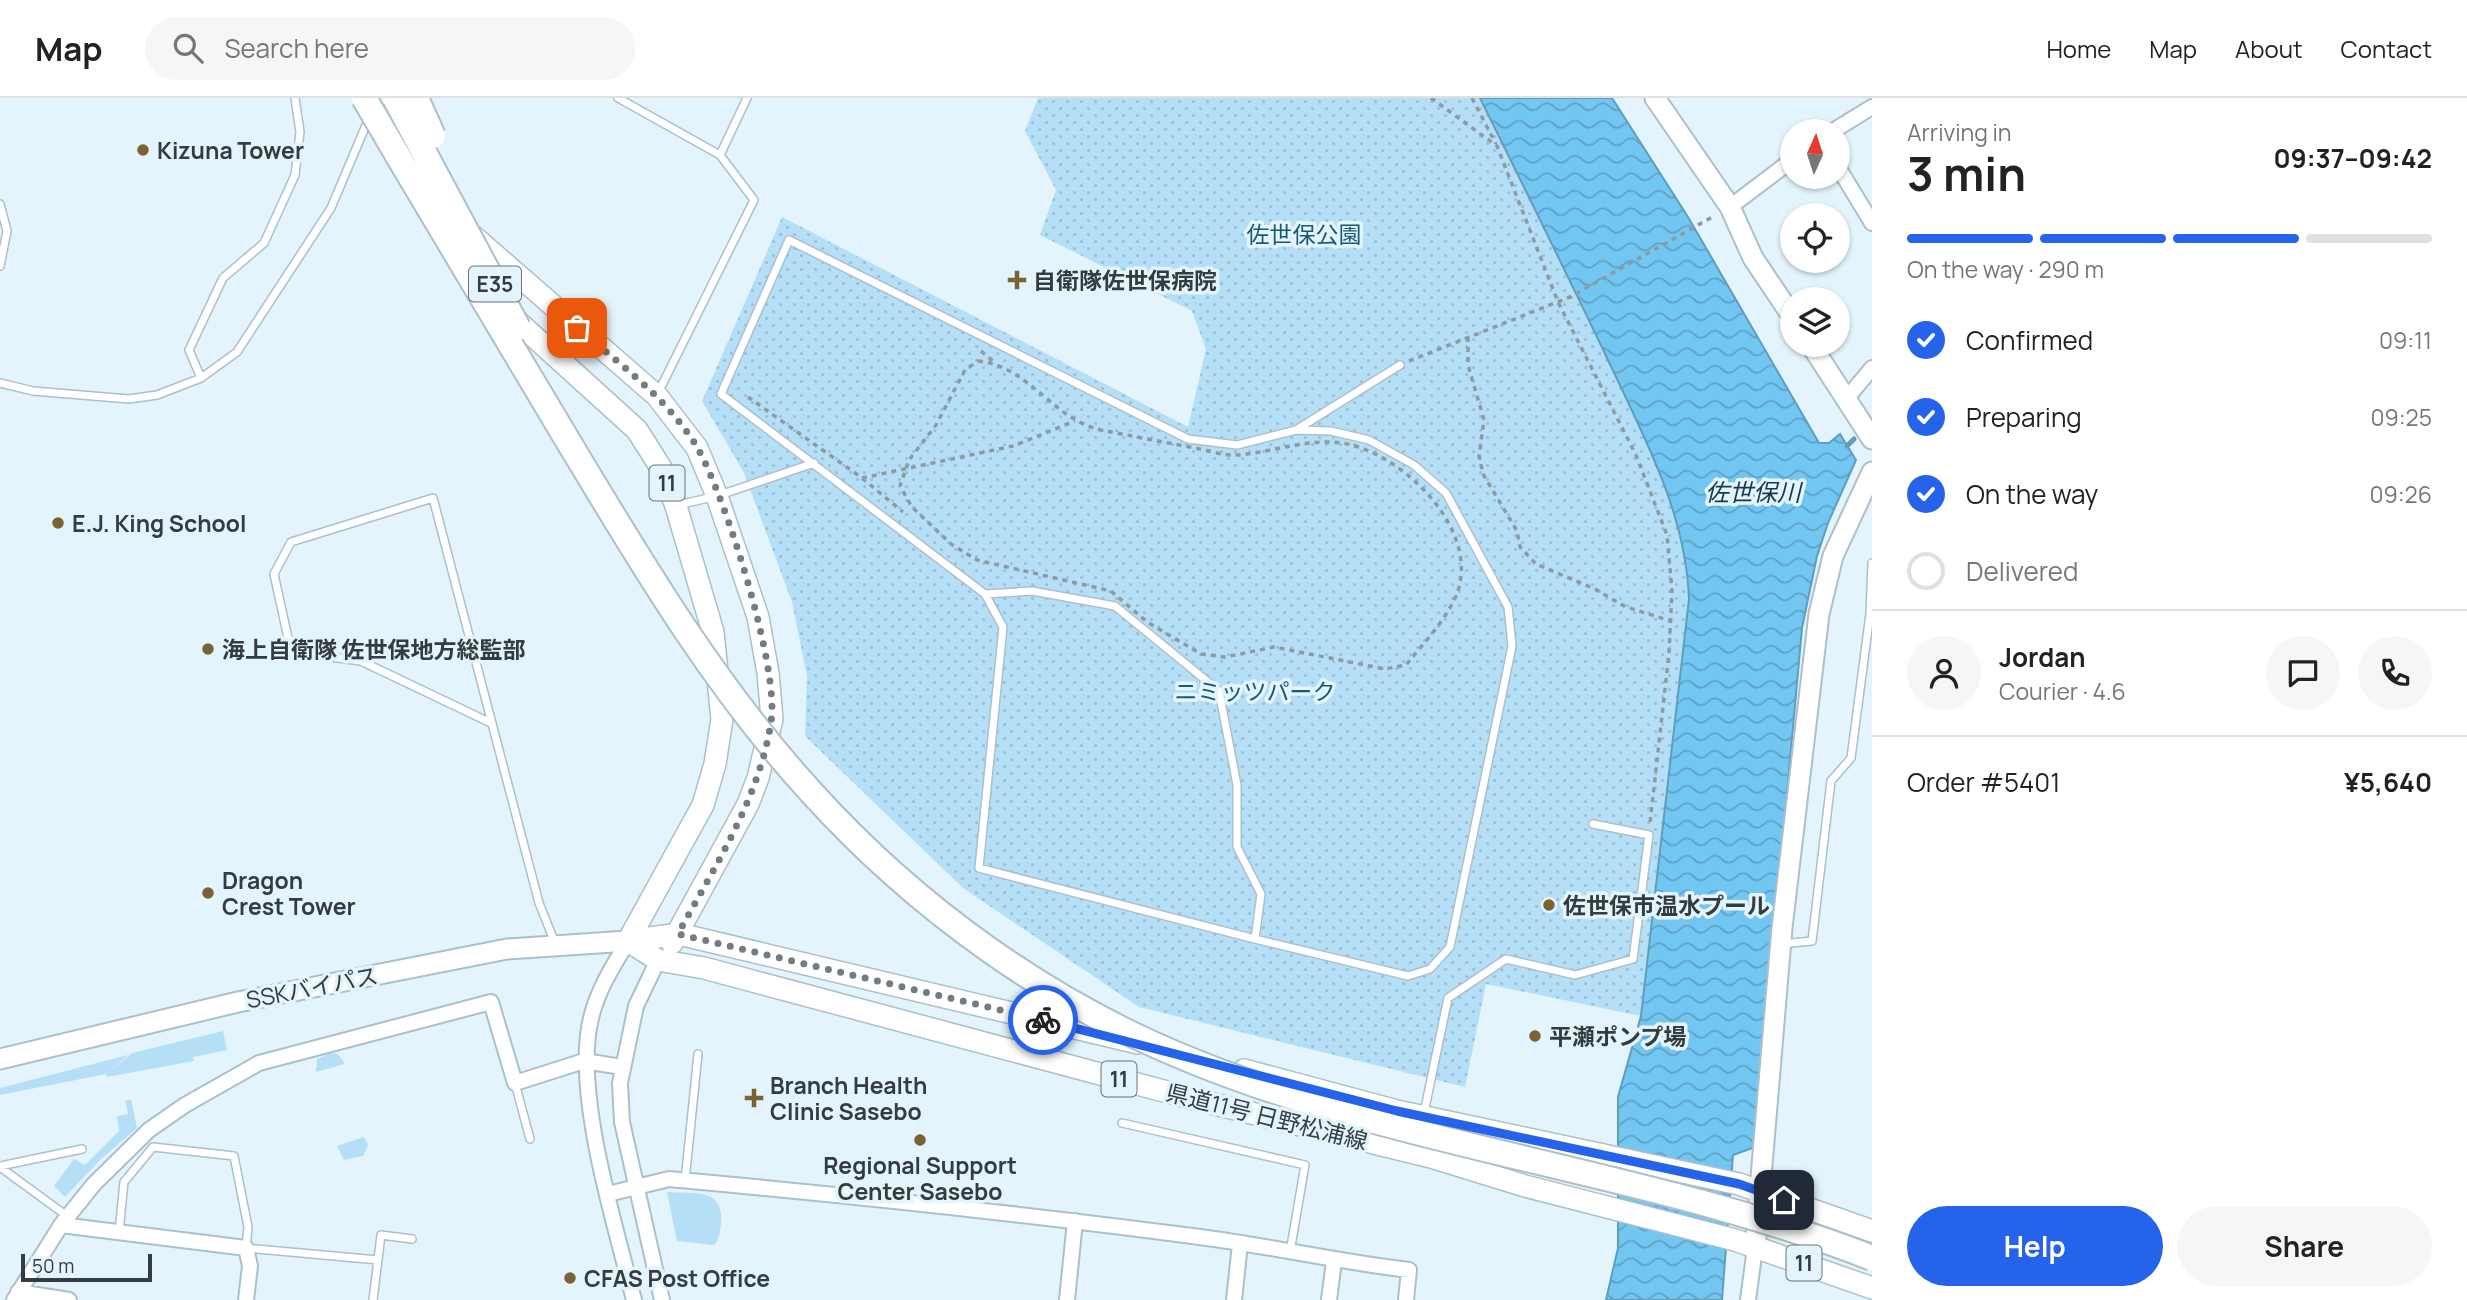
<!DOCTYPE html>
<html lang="en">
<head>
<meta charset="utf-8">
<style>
  :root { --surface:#fff; --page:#f6f6f6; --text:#222; --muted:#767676; --line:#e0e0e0; --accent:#2563eb }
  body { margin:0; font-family:Manrope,"Noto Sans JP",sans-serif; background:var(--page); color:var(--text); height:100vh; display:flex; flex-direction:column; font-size:26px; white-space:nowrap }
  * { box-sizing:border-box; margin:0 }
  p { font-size:23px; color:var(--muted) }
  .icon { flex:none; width:38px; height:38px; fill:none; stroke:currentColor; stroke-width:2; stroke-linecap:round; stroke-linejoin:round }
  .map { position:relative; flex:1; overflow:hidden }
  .panel { display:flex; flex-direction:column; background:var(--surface); width:595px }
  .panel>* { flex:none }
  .needle { width:46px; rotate:3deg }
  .tools { position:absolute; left:1780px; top:21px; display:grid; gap:14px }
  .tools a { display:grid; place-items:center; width:70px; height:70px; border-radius:50%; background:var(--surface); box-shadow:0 2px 5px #0004; font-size:35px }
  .scale { position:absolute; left:21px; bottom:18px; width:131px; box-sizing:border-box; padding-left:7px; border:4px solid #343c40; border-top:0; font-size:19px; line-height:24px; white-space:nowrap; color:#343c40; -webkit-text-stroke:5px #e4f4fd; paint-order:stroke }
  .pin { position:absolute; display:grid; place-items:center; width:60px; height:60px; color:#fff; margin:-30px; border-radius:14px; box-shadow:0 4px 10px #0006 }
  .courier { position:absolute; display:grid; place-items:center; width:70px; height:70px; margin:-35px; border:5px solid #2563eb; border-radius:50%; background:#fff; color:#222; box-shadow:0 2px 9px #0007 }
  .head em { font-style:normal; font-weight:700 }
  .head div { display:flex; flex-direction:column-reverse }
  .head { display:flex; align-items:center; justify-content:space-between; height:119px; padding:0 35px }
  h1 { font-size:46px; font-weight:700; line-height:52px }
  .bar { display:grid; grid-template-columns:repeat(4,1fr); gap:10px 7px; align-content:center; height:84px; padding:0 35px }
  .bar i { height:9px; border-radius:5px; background:var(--line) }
  .bar .active { background:var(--accent) }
  .bar p { grid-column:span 4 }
  .line { display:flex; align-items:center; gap:18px; padding:0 35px; border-top:2px solid var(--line) }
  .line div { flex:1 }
  .round { display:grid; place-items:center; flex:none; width:74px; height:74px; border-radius:37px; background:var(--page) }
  ol { padding:0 35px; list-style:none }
  li { display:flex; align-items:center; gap:21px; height:77px }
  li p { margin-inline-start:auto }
  li .icon { padding:7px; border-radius:50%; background:var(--accent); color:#fff; stroke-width:4 }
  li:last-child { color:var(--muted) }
  li i { width:38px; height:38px; border:4px solid var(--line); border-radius:50% }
  .button { display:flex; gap:14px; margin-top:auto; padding:14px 35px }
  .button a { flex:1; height:80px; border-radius:42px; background:var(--accent); color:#fff; font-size:28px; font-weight:700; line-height:80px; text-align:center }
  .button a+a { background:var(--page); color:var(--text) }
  header { display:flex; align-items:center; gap:42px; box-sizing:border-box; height:98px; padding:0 35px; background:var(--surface); border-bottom:2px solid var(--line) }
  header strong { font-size:33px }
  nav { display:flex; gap:38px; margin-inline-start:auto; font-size:24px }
  .search { width:490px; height:63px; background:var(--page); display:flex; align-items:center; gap:18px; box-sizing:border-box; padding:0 24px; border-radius:38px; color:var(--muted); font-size:26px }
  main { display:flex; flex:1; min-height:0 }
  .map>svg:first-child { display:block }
  .grass { fill:#b4dff7 }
  .park { fill:url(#park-dots) }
  .water { fill:url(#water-waves); stroke:#5f9dbd; stroke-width:2 }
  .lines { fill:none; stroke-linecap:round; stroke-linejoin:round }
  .stream { stroke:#5f9dbd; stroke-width:5 }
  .lane-casing { stroke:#acbfca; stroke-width:10 }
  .street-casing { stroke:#acbfca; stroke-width:18 }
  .secondary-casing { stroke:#acbfca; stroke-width:23 }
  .primary-casing { stroke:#acbfca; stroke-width:24 }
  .path { stroke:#8e9aa1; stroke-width:3.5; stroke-dasharray:5 5; stroke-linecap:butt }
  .lane { stroke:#fff; stroke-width:7 }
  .street { stroke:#fff; stroke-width:14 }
  .secondary { stroke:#fff; stroke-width:19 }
  .primary { stroke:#fff; stroke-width:21 }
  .highway-bridge-casing { stroke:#acbfca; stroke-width:28; stroke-linecap:butt }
  .highway-bridge { stroke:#fff; stroke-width:24 }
  .done { stroke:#727c82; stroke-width:7; stroke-dasharray:0 12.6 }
  .route { stroke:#2563eb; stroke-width:9 }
  .poi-dot { fill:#7a6233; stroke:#e4f4fd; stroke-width:2.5 }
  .labels { text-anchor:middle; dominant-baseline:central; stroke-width:7; stroke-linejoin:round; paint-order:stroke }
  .shield { fill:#e4f4fd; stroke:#697379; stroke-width:2 }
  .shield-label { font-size:21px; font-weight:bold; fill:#343c40 }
  .poi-label { font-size:23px; font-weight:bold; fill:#343c40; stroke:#e4f4fd; text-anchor:start }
  .park-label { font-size:23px; fill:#175976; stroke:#e4f4fd }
  .street-label { font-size:23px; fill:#343c40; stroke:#e4f4fd }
  .water-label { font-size:24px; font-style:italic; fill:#13394b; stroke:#e4f4fd }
</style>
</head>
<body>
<header>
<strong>Map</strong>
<div class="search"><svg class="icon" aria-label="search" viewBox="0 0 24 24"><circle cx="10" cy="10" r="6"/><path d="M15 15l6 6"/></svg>Search here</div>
<nav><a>Home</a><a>Map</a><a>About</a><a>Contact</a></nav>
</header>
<main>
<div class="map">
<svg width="1872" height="1202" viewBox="0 0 1872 1202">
  <defs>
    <pattern id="park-dots" width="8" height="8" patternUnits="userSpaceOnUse" patternTransform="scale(1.75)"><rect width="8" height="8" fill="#b4dff7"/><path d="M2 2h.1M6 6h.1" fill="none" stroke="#9bc0d5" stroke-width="1.8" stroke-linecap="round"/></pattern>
    <pattern id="water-waves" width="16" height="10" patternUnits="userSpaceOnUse" patternTransform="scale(1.75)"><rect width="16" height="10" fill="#72c6f2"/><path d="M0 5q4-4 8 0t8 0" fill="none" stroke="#5ea2c5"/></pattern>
  </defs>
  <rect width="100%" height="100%" fill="#e4f4fd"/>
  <path class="grass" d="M 223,933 L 227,952 L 193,959 L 194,963 L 107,979 L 106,976 L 0,997 L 0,990 L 128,957 L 108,975 L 132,955 Z
    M 330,955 L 338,956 L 345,966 L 316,974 L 317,961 Z
    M 131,1001 L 137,1030 L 100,1062 L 65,1099 L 54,1088 L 74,1061 L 85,1067 L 119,1033 L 117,1018 L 128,1016 L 125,1003 Z
    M 364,1039 L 368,1047 L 363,1058 L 344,1062 L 337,1048 Z
    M 667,1094 C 693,1096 724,1089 721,1125 C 720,1133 720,1141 714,1147 L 677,1143 Z"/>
  <path class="park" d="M 1038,0 L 1480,0 C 1523,87 1566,174 1608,262 C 1644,339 1686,415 1689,501 L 1641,918 L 1486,886 L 1465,989 L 1139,909 L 963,790 L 805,638 L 807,578 L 792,504 L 744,375 L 702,303 L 782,119 L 1188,329 L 1206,251 L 1192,213 L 1040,137 L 1056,92 L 1025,33 Z"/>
  <path class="water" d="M 1480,0 L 1612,0 L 1688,119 L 1819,345 L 1829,345 L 1840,336 L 1856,362 L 1828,425 L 1817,458 L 1802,530 L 1755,1049 L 1733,1057 L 1722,1202 L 1606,1202 L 1618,1150 L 1618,999 L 1641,918 L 1689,501 C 1686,415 1644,339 1608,262 C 1566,174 1523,87 1480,0 Z"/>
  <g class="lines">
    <path class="stream" d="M 1847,348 L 1854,341"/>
    <g class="lane-casing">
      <path id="lane" d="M 618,0 L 720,57 L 754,102 L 658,295
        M 720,57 L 747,0
        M 0,106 L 7,133 L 0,168
        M 201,280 L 189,252 L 223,180 L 264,145 L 295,77 L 300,34 L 295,0
        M 0,285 L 33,293 L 129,301 L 157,297 L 201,280 L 237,254 L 331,110 L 369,20
        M 1296,332 L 1331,333 L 1369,342 L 1414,367 L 1446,395 L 1508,509 L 1512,548 L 1450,849 L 1430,871 L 1408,878 L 1255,841 L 1261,796 L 1237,749 L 1237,687 L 1219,593 L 1115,508 L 1032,493 L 985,496 L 721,296 L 789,142 L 1188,341 L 1237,347 L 1296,332 L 1400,267
        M 678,407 L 717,398 L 814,365
        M 985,496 L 1003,529 L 979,770 L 1255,841
        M 491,625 L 361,563 L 307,556 L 288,540 L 274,476 L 291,444 L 433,400 L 539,805 L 555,845
        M 1781,846 L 1812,843 L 1831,683 L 1851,660 L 1870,516 L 1872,465
        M 515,985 L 530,1041
        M 1424,1015 L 1448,900 L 1506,861 L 1575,877 L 1633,861 L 1649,737 L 1593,726
        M 1122,1025 L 1305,1067 L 1290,1154
        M 0,1068 L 82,1051
        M 0,1069 L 67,1118
        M 685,1083 L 698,956
        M 119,1134 L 124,1084 L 153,1049 L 234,1058 L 248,1129 L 246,1150 L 378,1162
        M 373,1202 L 381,1137 L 412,1141"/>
    </g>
    <g class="street-casing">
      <path id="street" d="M 1833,33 L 1872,9
        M 1838,69 L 1872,125
        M 1730,109 L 1792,62
        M 1847,300 L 1872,270
        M 628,843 C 613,868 598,891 591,920 C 573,994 615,1126 634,1202
        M 658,862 L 636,908 L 620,985 L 622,1024 L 662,1202
        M 608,1096 L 669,1081 C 846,1097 1024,1116 1200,1139 C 1270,1148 1339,1164 1409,1172 L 1406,1202
        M 61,1127 L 246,1150 L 250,1168 L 246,1202
        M 18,1194 L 69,1202
        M 14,1202 L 61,1127 L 94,1086 L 149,1032 L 185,1007 L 259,965 L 491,904 L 515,985 L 584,963 L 622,969
        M 1067,1202 L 1075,1123
        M 1234,1202 L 1240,1146
        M 1329,1202 L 1334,1163
        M 1748,1202 L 1755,1150"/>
    </g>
    <g class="secondary-casing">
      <path id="secondary" d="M 1655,0 L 1730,109 L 1753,160 L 1792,218
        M 1811,247 L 1872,341
        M 0,961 L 238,904 L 507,851 L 628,843
        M 1755,1150 L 1782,830 L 1819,516 L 1833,458 L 1872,374"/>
    </g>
    <g class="primary-casing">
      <path id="primary" d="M 473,138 L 657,298 L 697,350 L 717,398 L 758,519 L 768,575 L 772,621 L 758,680 L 748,706 L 672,845
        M 508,215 L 637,332 L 661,370 L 676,408 L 713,534 L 722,621 L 715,666 L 703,707 L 628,843
        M 628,843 L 658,862 L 704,870 L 1186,999 L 1431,1059 L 1525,1088 L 1735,1142 L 1872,1190
        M 628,843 L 679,836 L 1138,945
        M 1244,972 L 1397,1013 L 1739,1086 L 1872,1133"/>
    </g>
    <path class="path" d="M 1431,0 L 1497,48 L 1558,204 L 1636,357 L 1667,437 L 1672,493 L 1669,555 L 1650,725
      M 1472,0 L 1496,46
      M 1468,239 L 1468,267 L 1484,322 L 1479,358 L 1483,376 L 1517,433 L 1520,449 L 1536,466 L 1595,491 L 1626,509 L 1671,523
      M 981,253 L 994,264
      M 978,263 C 1029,268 1052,321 1101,332 C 1132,338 1163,344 1195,350 C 1208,352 1223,358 1236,357 C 1271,355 1306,340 1342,345 C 1402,354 1483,433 1456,498 C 1445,523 1423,546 1406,567 L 1385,571 L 1274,549 L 1225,559 L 1201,556 L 1147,524 L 1111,493 L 977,462 L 951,446 L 912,409 L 900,388 L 909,362 L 936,327 L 965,272 Z
      M 1409,263 L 1570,199 L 1714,118
      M 748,299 L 862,380 L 903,414
      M 862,380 L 1013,348 L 1075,323"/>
    <use href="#lane" class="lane"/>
    <use href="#street" class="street"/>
    <use href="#secondary" class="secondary"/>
    <use href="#primary" class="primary"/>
    <g class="highway-bridge-casing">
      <path id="highway-bridge" d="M 364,0 C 430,113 497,225 565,338 C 639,461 713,587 811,694 C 916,810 1049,906 1195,964 C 1414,1052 1653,1074 1872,1160
        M 395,0 L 518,230
        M 416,0 L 433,38"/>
    </g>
    <use href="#highway-bridge" class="highway-bridge"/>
  </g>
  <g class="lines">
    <path class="done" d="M 577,230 C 620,266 667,300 697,349 C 725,397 780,571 771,624 C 759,701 715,768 678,836 L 1043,922"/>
    <path class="route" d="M 1043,922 L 1397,1013 L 1739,1086 L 1784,1102"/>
  </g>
  <g class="poi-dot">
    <circle cx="143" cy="52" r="7"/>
    <path d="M1013.5 171.5h7v7h7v7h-7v7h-7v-7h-7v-7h7z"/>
    <circle cx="58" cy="425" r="7"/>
    <circle cx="208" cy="551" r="7"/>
    <circle cx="208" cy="795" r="7"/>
    <circle cx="1549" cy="807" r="7"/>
    <circle cx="1535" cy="938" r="7"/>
    <path d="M750.5 989.5h7v7h7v7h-7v7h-7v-7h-7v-7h7z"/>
    <circle cx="920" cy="1042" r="7"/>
    <circle cx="570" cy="1180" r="7"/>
  </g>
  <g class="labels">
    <g class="shield">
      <rect x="469" y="168.5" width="52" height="35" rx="5"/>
      <rect x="649.5" y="367.5" width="35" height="35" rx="5"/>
      <rect x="1101.5" y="963.5" width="35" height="35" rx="5"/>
      <rect x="1786.5" y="1147.5" width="35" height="35" rx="5"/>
    </g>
    <g class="shield-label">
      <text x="495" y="186">E35</text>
      <text x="667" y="385">11</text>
      <text x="1119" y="981">11</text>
      <text x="1804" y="1165">11</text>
    </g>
    <g class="poi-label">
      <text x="157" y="52">Kizuna Tower</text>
      <text x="1033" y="182">自衛隊佐世保病院</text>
      <text x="72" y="425">E.J. King School</text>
      <text x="222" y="551">海上自衛隊 佐世保地方総監部</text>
      <text x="222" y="782">Dragon<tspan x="222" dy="26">Crest Tower</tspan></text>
      <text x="1563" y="807">佐世保市温水プール</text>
      <text x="1549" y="938">平瀬ポンプ場</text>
      <text x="770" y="987">Branch Health<tspan x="770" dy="26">Clinic Sasebo</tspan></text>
      <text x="920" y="1067" text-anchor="middle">Regional Support<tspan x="920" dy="26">Center Sasebo</tspan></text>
      <text x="584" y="1180">CFAS Post Office</text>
    </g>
    <g class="park-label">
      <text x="1304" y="136">佐世保公園</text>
      <text x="1255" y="593">ニミッツパーク</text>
    </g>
    <g class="street-label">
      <text transform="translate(312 889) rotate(-11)">SSKバイパス</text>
      <text transform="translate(1267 1018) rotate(14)">県道11号 日野松浦線</text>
    </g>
    <g class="water-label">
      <text x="1753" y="393">佐世保川</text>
    </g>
  </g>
</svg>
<div class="tools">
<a><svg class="needle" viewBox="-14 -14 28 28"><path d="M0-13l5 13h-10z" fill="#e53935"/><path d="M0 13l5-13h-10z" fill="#767676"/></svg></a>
<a><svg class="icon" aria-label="locate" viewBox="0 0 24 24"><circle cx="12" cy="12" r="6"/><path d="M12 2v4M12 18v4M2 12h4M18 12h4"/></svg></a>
<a><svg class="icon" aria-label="layers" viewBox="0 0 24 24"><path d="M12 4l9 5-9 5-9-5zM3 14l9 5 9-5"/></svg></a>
</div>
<div class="scale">50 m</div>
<div class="pin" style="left:577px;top:230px;background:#ea580c"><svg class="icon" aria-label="bag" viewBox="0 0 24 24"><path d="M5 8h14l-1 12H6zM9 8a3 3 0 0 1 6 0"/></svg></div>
<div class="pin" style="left:1784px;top:1102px;background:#1f2937"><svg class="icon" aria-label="home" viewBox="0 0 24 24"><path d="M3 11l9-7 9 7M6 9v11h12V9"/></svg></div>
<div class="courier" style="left:1043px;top:922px"><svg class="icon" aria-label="bike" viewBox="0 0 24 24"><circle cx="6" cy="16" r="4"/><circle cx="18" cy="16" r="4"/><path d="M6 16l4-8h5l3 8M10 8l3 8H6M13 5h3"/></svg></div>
</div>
<section class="panel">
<div class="head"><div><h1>3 min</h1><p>Arriving in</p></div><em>09:37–09:42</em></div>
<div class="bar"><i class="active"></i><i class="active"></i><i class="active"></i><i></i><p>On the way · 290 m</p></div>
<ol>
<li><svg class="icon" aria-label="check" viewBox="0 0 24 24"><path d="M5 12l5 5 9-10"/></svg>Confirmed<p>09:11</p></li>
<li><svg class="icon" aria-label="check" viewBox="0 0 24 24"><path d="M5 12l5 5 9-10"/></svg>Preparing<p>09:25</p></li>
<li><svg class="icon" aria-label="check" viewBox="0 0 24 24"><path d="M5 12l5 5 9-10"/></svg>On the way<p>09:26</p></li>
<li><i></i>Delivered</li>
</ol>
<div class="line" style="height:126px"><a class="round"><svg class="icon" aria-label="person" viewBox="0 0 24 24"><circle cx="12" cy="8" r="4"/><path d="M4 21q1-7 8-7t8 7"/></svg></a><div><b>Jordan</b><p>Courier · 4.6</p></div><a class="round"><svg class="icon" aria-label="chat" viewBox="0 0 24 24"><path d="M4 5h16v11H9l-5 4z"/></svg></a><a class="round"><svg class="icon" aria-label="phone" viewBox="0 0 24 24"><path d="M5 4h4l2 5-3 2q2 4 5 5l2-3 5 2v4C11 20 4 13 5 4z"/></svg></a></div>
<div class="line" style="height:91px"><div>Order #5401</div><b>¥5,640</b></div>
<div class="button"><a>Help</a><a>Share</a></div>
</section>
</main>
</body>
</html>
